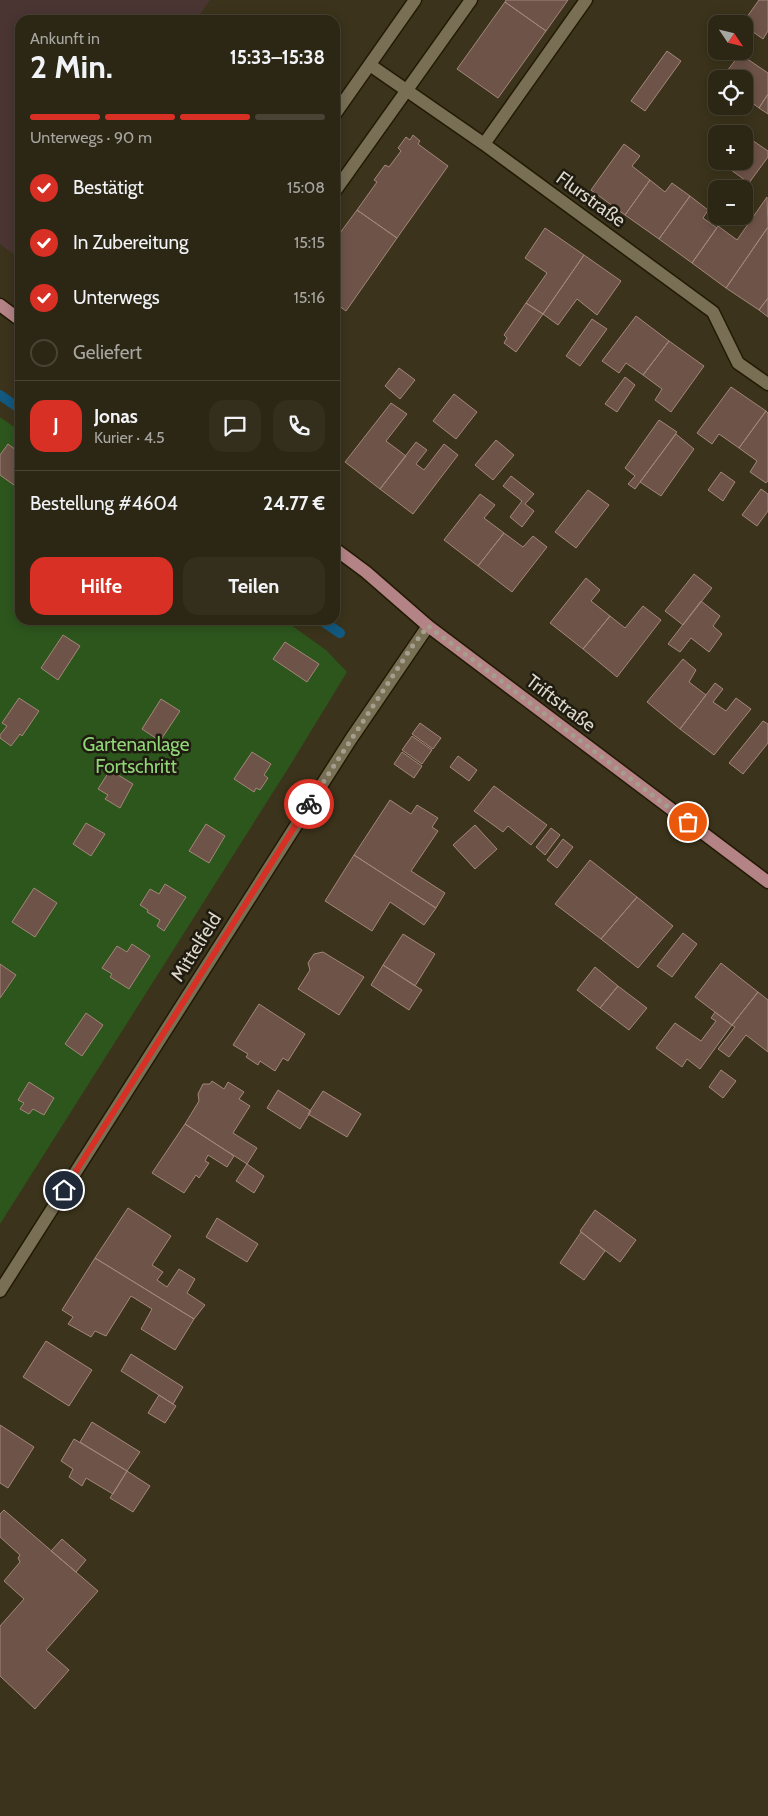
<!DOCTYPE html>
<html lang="de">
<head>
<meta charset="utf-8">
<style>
  :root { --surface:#2c2614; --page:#342e1d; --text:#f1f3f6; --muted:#a6a5a0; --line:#484334; --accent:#d93025 }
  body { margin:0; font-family:Cabin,sans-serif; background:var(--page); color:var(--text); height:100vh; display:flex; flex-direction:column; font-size:19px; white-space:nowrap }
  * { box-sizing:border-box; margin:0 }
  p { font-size:16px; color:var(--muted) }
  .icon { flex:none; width:28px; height:28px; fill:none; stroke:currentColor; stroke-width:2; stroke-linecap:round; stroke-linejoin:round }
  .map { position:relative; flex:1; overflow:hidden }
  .drawer { position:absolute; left:15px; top:15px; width:325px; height:610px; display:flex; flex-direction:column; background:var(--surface); border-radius:15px; box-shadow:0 2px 12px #0003,0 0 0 1px var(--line) }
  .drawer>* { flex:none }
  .needle { width:32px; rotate:125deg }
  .buttons { position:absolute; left:708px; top:15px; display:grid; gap:10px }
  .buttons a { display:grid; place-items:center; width:45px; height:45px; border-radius:10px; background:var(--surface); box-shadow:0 2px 12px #0003,0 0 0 1px var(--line); font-size:25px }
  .pin { position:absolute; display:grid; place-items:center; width:42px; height:42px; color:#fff; margin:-21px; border:2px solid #fff; border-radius:50%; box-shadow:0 1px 5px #0007 }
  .courier { position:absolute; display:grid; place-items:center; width:50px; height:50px; margin:-25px; border:4px solid #d93025; border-radius:50%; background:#fff; color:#222; box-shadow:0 1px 6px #0007 }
  .summary em { font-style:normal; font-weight:800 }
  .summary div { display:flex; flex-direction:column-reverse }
  .summary { display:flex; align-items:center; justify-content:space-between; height:85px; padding:0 15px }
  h1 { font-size:32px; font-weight:800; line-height:38px }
  .bar { display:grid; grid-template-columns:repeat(4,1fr); gap:8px 5px; align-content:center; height:60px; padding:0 15px }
  .bar i { height:6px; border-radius:4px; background:var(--line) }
  .bar .selected { background:var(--accent) }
  .bar p { grid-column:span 4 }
  .line { display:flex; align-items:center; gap:12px; padding:0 15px; border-top:1px solid var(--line) }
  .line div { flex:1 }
  .round { display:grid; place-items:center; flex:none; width:52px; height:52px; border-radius:15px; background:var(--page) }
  ol { padding:0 15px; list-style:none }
  li { display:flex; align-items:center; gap:15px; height:55px }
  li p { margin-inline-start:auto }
  li .icon { padding:5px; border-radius:50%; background:var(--accent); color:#fff; stroke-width:4 }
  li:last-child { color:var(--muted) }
  li i { width:28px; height:28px; border:2px solid var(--line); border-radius:50% }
  .button { display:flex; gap:10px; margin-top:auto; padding:10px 15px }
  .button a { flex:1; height:58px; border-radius:15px; background:var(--accent); color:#fff; font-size:20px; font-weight:800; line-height:58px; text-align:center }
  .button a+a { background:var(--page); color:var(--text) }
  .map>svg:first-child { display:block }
  .commercial { fill:#4a3533 }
  .green { fill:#2d561d }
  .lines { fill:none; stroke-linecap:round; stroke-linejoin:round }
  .stream { stroke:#12587f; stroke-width:10 }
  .building { fill:#6e5348; stroke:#a3867a }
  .minor-casing { stroke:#221a03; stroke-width:15 }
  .major-casing { stroke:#221a03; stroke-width:15 }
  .minor { stroke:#786f55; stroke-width:12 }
  .major { stroke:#b48386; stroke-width:12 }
  .done { stroke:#a49e8d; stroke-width:5; stroke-dasharray:0 9 }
  .route { stroke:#d93025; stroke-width:6 }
  .labels { text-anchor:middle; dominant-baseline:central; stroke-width:5; stroke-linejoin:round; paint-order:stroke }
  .street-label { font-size:19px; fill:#ddd8ca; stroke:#1f1b11 }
  .park-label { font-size:19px; fill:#90d678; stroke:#1f1b11 }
</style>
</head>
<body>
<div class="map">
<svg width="768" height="1816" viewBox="0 0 768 1816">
  <rect width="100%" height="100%" fill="#3b331b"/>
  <path class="commercial" d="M 0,0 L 210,0 L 196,20 L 20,20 L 20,259 L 0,244 Z"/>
  <path class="green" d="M 0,417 L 20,431 L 20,620 L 284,620 L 326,650 L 347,672 L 289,767 L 0,1224 Z"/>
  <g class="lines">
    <path class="stream" d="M 0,395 L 20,409
      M 321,620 L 340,633"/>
  </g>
  <path class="building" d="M 506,0 L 568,0 L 546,31 L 505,2 Z
    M 759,0 L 768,0 L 768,31 L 763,39 L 742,24 Z
    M 505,2 L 546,31 L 498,98 L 457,69 Z
    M 667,51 L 681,61 L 645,111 L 631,101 Z
    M 740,54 L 768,73 L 768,94 L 759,108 L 744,97 L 744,79 L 721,79 Z
    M 768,94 L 768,114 L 759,108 Z
    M 413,135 L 420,141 L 418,144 L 448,166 L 397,238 L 357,210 L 377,182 L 374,180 L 385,165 L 389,167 L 401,151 L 398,148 L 406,137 L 410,140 Z
    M 752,140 L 768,151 L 768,157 L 749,183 L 731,170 L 737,161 L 744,161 L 744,152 Z
    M 624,144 L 640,156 L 632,166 L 650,180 L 625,215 L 591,190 Z
    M 650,180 L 665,192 L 672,183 L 690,196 L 659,239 L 625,215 Z
    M 690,196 L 708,210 L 703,218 L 717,228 L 692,263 L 659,239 Z
    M 767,197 L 768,227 L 726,288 L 692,263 L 718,226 L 737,240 Z
    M 357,210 L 397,238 L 346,311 L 335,303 L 335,235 L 337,237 Z
    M 768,227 L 768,298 L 759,310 L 726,288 Z
    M 545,228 L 584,255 L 543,314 L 526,303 L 547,273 L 525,258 Z
    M 584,255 L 621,281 L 597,315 L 577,299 L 558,325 L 543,314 Z
    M 768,298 L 768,317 L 759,310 Z
    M 526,303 L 543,314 L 516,352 L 504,343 L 507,338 L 504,335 Z
    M 636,316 L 669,341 L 643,375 L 626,363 L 619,373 L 602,361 Z
    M 592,319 L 607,329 L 580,366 L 566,356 Z
    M 669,341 L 704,366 L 671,412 L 655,400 L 662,389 L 643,375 Z
    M 399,368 L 415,380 L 400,399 L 385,386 Z
    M 625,377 L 635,385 L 617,412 L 605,404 Z
    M 731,387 L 766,411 L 739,448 L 719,434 L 712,444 L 697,433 Z
    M 454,394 L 477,412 L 456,439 L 433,421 Z
    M 391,403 L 407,414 L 386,441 L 406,456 L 380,489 L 345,462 Z
    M 766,411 L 768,413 L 768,481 L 766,483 L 750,472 L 757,461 L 739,448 Z
    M 659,420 L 677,432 L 635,489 L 628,484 L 635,476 L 625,468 Z
    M 676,434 L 694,449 L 661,496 L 640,482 Z
    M 496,440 L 514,455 L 493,480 L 475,465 Z
    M 416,442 L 427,450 L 416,464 L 424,470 L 444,444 L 458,455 L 413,514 L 380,489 Z
    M 8,444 L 20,453 L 20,476 L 14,485 L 0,475 L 0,455 Z
    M 721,472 L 735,482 L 723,501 L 708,490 Z
    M 511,476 L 534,494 L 525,504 L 534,511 L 522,527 L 510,517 L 522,501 L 503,486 Z
    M 761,489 L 768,494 L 768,511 L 757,526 L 742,515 Z
    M 588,490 L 609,505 L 576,548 L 555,532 Z
    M 480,494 L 495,505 L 484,518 L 504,533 L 478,566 L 444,540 Z
    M 504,533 L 523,547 L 533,536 L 547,547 L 512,592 L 478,566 Z
    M 694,574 L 712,588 L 683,625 L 665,611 Z
    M 586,578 L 600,590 L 591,601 L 610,616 L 583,649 L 550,623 Z
    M 701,601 L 720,616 L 713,626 L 722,634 L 709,652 L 691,638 L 680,652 L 668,644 Z
    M 643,606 L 661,620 L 617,677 L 583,649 L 610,616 L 625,628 Z
    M 63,635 L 80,646 L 58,680 L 41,668 Z
    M 285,642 L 319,664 L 307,682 L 273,659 Z
    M 683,659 L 696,670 L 689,682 L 706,695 L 680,729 L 647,702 Z
    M 715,683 L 723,689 L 713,702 L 726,711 L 736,698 L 751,709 L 714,755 L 680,729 Z
    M 19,698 L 39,711 L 22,736 L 20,734 L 11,746 L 0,738 L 0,735 L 7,726 L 2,723 Z
    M 161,699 L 180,711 L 160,741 L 142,729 Z
    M 763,721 L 768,724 L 768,743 L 743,774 L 729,763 Z
    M 420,723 L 441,738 L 433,749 L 412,734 Z
    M 412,736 L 432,750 L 422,764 L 402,750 Z
    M 252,752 L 271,764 L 264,775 L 268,778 L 260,790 L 256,788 L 254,792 L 234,779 Z
    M 402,752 L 422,766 L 414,778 L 394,764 Z
    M 458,756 L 477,770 L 469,781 L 450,767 Z
    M 110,770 L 133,784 L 120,808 L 105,799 L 108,795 L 98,789 Z
    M 494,786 L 547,825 L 531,845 L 508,826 L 503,832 L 474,811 Z
    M 390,800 L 411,814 L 417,805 L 438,818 L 432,827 L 438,831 L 411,871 L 445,893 L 436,908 L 354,855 Z
    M 86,823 L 105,834 L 91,856 L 73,844 Z
    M 206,824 L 225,836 L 209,863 L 189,851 Z
    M 475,825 L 497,849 L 475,869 L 453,845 Z
    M 551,828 L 560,835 L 545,855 L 536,847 Z
    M 563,839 L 573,847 L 557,868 L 547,860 Z
    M 354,855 L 436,908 L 424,925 L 390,902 L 372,931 L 325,901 Z
    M 590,860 L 637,897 L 601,939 L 555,904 Z
    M 165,884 L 186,897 L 164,931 L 157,926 L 160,920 L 147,912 L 148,910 L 140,905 L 150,889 L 159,894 Z
    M 34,888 L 57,903 L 35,937 L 12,922 Z
    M 637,897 L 673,926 L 638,968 L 601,939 Z
    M 683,933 L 697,944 L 672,977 L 657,966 Z
    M 403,934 L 435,954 L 415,986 L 383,965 Z
    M 132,944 L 150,956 L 129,989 L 110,977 L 112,974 L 102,968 L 117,946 L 127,952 Z
    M 323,952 L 364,977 L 339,1015 L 298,989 L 310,970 L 308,963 L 314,954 Z
    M 721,963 L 758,992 L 732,1025 L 695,997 Z
    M 0,964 L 16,975 L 0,998 Z
    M 383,965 L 422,990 L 409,1010 L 371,985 Z
    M 595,967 L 618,986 L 600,1008 L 577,990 Z
    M 618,986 L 647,1008 L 629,1030 L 600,1008 Z
    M 758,992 L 768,1000 L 768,1052 L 746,1035 L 729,1057 L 718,1049 L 735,1027 L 732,1025 Z
    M 259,1004 L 305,1034 L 288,1061 L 283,1058 L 275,1071 L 260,1061 L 258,1065 L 246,1057 L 248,1054 L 233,1045 Z
    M 715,1012 L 732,1025 L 700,1069 L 687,1059 L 682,1067 L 656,1048 L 675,1023 L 701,1041 L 716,1021 L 711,1018 Z
    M 86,1013 L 103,1025 L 82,1056 L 65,1044 Z
    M 721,1070 L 736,1081 L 723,1098 L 709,1087 Z
    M 212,1081 L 224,1089 L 228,1082 L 244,1092 L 239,1099 L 250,1106 L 233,1133 L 257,1148 L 247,1164 L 185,1124 L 199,1101 L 198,1094 L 203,1084 L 210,1084 Z
    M 29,1082 L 54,1098 L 44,1115 L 33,1109 L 29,1114 L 20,1109 L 24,1103 L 18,1100 Z
    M 278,1090 L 311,1111 L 300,1129 L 267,1108 Z
    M 323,1091 L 361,1114 L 347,1137 L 308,1114 Z
    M 185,1124 L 234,1156 L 227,1167 L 208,1155 L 205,1161 L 209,1163 L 199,1178 L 196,1175 L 184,1193 L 152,1173 Z
    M 247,1164 L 264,1176 L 254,1193 L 236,1181 Z
    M 128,1208 L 171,1236 L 152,1265 L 163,1272 L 157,1280 L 167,1287 L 179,1269 L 195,1279 L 187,1293 L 205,1305 L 194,1319 L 95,1258 Z
    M 595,1210 L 636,1240 L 620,1262 L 580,1231 Z
    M 217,1218 L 258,1244 L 247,1262 L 206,1237 Z
    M 581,1232 L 605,1251 L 584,1280 L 560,1263 Z
    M 95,1258 L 194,1319 L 175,1350 L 141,1329 L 152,1309 L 131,1296 L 106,1336 L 95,1331 L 91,1337 L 68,1324 L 73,1317 L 62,1310 Z
    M 46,1341 L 92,1370 L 69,1406 L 23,1377 Z
    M 131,1354 L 183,1387 L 173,1404 L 121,1371 Z
    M 159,1395 L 176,1406 L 165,1423 L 148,1413 Z
    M 92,1422 L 140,1452 L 127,1471 L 80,1442 Z
    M 0,1425 L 34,1447 L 8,1488 L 0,1483 Z
    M 74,1439 L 127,1471 L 113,1494 L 86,1478 L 82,1486 L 69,1477 L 73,1469 L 61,1461 Z
    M 127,1471 L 150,1486 L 133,1512 L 110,1498 Z
    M 4,1510 L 98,1591 L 46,1650 L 69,1670 L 35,1709 L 0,1676 L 0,1626 L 24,1599 L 4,1581 L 20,1562 L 18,1558 L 20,1555 L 0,1537 L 0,1514 Z
    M 62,1539 L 86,1560 L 76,1572 L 51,1551 Z"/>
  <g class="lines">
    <g class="minor-casing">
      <path id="minor" d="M 370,65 L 484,144 L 713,312 L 738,363 L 768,384
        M 335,114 L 415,0
        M 484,144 L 586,0
        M 335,191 L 471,0
        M 0,1291 L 351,739 L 428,626"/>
    </g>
    <g class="major-casing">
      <path id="major" d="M 0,305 L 20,320
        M 335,549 L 366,572 L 428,626 L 768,882"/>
    </g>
    <use href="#minor" class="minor"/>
    <use href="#major" class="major"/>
  </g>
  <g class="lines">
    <path class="done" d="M 309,804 L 411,648 L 428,626 L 688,822"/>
    <path class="route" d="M 64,1190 L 309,804"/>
  </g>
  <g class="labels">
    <g class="street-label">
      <text transform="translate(591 199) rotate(36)">Flurstraße</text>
      <text transform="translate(561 703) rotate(37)">Triftstraße</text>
      <text transform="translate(196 947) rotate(-58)">Mittelfeld</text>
    </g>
    <g class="park-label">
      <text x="136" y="744">Gartenanlage<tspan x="136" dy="22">Fortschritt</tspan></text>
    </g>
  </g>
</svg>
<div class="buttons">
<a><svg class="needle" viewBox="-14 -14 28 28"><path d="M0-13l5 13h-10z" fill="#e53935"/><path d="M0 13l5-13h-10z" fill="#a6a5a0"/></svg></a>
<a><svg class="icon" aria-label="locate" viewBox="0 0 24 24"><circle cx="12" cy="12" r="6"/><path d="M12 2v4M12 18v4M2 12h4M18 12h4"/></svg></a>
<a>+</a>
<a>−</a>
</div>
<div class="pin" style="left:688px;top:822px;background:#ea580c"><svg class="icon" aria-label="bag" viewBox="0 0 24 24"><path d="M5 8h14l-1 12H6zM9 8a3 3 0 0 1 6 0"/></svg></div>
<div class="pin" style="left:64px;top:1190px;background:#1f2937"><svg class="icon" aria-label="home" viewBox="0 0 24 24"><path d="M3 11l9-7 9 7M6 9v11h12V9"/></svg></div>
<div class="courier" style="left:309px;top:804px"><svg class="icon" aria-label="bike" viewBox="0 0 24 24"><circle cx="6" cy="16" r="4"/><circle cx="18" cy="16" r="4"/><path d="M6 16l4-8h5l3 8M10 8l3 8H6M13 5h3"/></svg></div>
<section class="drawer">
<div class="summary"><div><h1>2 Min.</h1><p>Ankunft in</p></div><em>15:33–15:38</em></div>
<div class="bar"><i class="selected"></i><i class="selected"></i><i class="selected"></i><i></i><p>Unterwegs · 90 m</p></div>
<ol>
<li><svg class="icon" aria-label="check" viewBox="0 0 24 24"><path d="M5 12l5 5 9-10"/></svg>Bestätigt<p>15:08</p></li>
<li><svg class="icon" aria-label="check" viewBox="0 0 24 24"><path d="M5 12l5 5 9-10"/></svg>In Zubereitung<p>15:15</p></li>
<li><svg class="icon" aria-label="check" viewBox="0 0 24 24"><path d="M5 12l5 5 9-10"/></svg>Unterwegs<p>15:16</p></li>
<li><i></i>Geliefert</li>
</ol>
<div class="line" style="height:90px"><b class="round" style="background:var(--accent);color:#fff">J</b><div><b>Jonas</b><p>Kurier · 4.5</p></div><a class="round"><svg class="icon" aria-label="chat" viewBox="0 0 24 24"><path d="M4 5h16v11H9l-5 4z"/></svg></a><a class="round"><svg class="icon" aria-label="phone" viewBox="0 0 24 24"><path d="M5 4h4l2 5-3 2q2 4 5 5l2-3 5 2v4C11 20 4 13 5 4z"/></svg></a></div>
<div class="line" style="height:65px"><div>Bestellung #4604</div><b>24.77 €</b></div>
<div class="button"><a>Hilfe</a><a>Teilen</a></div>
</section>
</div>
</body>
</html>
